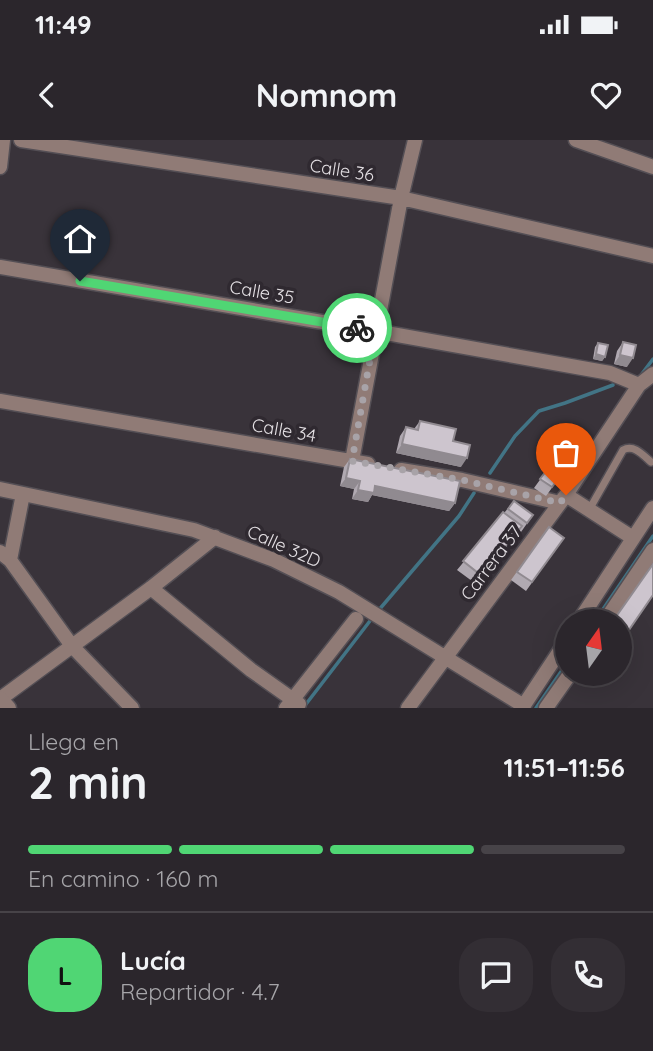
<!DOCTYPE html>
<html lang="es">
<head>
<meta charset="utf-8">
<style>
  :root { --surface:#2b262c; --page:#332e34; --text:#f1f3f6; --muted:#a6a5a9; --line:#474348; --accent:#50d674 }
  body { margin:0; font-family:Quicksand,sans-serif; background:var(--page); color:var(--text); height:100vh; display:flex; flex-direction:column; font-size:26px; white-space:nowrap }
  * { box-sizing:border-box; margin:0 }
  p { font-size:23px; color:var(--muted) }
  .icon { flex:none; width:38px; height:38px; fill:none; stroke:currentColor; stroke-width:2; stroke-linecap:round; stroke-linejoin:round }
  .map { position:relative; height:568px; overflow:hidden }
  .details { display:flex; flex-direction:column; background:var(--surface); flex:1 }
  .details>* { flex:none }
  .needle { width:46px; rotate:14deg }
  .tools { position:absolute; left:555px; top:469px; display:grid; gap:14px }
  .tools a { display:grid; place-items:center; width:77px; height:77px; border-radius:50%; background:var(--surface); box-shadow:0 7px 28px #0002,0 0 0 2px var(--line); font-size:35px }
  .pin { position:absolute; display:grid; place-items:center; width:60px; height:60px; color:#fff; margin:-72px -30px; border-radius:50% 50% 50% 0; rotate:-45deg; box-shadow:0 0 7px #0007 }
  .pin .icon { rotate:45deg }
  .courier { position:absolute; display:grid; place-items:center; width:70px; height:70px; margin:-35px; border:5px solid #50d674; border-radius:50%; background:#fff; color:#222; box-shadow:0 2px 9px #0007 }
  .overview em { font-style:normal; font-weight:700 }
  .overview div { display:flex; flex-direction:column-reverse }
  .overview { display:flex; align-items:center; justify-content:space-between; height:119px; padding:0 28px }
  h1 { font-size:46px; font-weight:700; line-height:52px }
  .bar { display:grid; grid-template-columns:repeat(4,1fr); gap:10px 7px; align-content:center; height:84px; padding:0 28px }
  .bar i { height:9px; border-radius:5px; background:var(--line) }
  .bar .on { background:var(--accent) }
  .bar p { grid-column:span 4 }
  .line { display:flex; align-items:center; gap:18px; padding:0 28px; border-top:2px solid var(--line) }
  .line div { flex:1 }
  .round { display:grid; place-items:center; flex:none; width:74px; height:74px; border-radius:28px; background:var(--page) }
  .status { display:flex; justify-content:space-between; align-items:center; height:49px; padding:0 35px; background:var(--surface); direction:ltr }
  .status svg { height:19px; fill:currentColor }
  header { display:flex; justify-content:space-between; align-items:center; height:91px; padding:0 28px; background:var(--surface); font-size:32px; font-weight:700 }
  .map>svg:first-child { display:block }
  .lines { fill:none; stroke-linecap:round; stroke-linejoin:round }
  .stream { stroke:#427485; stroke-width:3.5 }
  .service-casing { stroke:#544f55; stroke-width:10 }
  .minor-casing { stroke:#544f55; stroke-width:17 }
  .tertiary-casing { stroke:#544f55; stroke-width:17 }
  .service { stroke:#907b76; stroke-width:7 }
  .minor { stroke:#907b76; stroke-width:14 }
  .tertiary { stroke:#907b76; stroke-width:14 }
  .wall { fill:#b0a9b1 }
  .shaded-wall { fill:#908a90 }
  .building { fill:#cdc5ce; stroke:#908a90; stroke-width:2 }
  .done { stroke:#a8a3a8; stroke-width:7; stroke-dasharray:0 12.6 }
  .route { stroke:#50d674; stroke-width:9 }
  .labels { text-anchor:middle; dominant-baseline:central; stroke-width:7; stroke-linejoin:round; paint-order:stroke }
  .street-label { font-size:18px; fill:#e3dfe3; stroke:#2f2930 }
</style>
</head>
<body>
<div class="status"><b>11:49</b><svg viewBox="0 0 49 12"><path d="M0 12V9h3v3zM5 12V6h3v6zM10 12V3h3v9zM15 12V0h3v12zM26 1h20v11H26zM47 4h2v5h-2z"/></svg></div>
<header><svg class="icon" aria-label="back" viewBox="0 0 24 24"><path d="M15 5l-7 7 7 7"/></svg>Nomnom<svg class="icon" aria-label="heart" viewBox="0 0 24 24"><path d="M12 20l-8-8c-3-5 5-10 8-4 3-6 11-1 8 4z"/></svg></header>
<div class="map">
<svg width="653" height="568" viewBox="0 0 653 568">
  <rect width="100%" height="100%" fill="#39333a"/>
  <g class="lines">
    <path class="stream" d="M 641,235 L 653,219
      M 490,333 L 515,296 L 539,271 L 565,263 L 613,245
      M 378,471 L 459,376 L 474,353
      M 595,481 L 653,396
      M 303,568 L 373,477
      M 536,568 L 567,523"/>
    <g class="service-casing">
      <path id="service" d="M 589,370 L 623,310 C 634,304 643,315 651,322"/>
    </g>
    <g class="minor-casing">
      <path id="minor" d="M 21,0 L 401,58 L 653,116
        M 576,0 L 653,27
        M 0,127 L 375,191 L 610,233 L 639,245
        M 0,261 L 368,324
        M 352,321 L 401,58 L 415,0
        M 401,330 L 462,340 L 560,363
        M 0,349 L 194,390 L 274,420 L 339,452 L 524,566
        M 566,355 L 633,398
        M 0,412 L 10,420 L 72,506 L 132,568
        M 10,420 L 23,354
        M 151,448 L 251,530 L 299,564
        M 579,481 L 653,368
        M 605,481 L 653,410
        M 0,559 L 151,448 L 215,397
        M 286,568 L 356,479
        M 408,568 L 566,355 L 639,245 L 653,234
        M 522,568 L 567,500
        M 546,568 L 570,534"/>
    </g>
    <g class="tertiary-casing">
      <path id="tertiary" d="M 0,27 L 3,0
        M 0,558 L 9,568"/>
    </g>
    <use href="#service" class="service"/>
    <use href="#minor" class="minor"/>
    <use href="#tertiary" class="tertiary"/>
  </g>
  <path class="wall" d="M 623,202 L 627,227 L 614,224 L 617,211 Z
    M 598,203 L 605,217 L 602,221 L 593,219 L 595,207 Z
    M 420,281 L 453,301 L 461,327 L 396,313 L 400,296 L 406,287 L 414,289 Z
    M 350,319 L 455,363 L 449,371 L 372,355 L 368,362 L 352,359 L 354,349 L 340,346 L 344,327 Z
    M 550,326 L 562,334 L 546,356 L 534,348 Z
    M 514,361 L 533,375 L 521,392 L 519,390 L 476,444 L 457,430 Z
    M 549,387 L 564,398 L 526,451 L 511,440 Z
    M 584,534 L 598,534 L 594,540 Z"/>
  <path class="shaded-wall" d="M 596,214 L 605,217 L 602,221 L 593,219 Z
    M 620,215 L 633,218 L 627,227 L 614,224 Z
    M 402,304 L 467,318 L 461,327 L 396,313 Z
    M 346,338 L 360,341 L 354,349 L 340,346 Z
    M 375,346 L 455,363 L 449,371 L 372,355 L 368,362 L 352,359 L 358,350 Z"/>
  <path class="building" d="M 623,202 L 636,205 L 633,218 L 620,215 Z
    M 598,203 L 608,205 L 605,217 L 596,214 Z
    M 420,281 L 456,289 L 453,301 L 470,305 L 467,318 L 402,304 L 406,287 L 418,290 Z
    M 350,319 L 460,341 L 455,363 L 375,346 L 374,353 L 358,350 L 360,341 L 346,338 Z
    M 550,326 L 562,334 L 552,347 L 540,339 Z
    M 514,361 L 533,375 L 527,383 L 508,369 Z
    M 503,372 L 522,386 L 482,436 L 463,421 Z
    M 549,387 L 564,398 L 532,442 L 517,432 Z
    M 653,424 L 653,455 L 620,503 L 620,481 L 613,481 Z"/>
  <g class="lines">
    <path class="done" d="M 357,188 L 375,191 L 352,321 L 462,340 L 560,363 L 566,355"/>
    <path class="route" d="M 80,141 L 357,188"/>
  </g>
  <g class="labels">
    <g class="street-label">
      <text transform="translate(342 30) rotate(9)">Calle 36</text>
      <text transform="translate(262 152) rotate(10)">Calle 35</text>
      <text transform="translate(284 290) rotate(10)">Calle 34</text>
      <text transform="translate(284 406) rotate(24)">Calle 32D</text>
      <text transform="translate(491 423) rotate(-53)">Carrera 37</text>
    </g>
  </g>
</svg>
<div class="tools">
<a><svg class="needle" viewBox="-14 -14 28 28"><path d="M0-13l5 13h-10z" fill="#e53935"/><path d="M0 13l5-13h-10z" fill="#a6a5a9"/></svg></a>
</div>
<div class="pin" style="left:566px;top:355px;background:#ea580c"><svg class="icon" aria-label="bag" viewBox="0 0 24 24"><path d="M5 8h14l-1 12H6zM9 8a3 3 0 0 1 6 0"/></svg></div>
<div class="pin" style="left:80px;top:141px;background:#1f2937"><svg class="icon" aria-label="home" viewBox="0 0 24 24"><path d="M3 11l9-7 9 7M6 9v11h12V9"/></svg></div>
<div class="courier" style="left:357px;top:188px"><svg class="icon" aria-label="bike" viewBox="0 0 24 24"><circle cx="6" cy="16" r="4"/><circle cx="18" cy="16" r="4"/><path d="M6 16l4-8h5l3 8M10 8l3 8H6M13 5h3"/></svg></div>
</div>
<section class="details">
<div class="overview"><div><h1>2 min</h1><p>Llega en</p></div><em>11:51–11:56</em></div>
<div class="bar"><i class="on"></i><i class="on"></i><i class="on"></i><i></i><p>En camino · 160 m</p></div>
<div class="line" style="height:126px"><b class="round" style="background:var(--accent);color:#111">L</b><div><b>Lucía</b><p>Repartidor · 4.7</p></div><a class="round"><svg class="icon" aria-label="chat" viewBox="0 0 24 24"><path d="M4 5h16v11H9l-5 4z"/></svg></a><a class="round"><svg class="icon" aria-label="phone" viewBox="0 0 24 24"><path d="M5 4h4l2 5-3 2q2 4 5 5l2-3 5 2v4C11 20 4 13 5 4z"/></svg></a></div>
</section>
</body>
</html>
